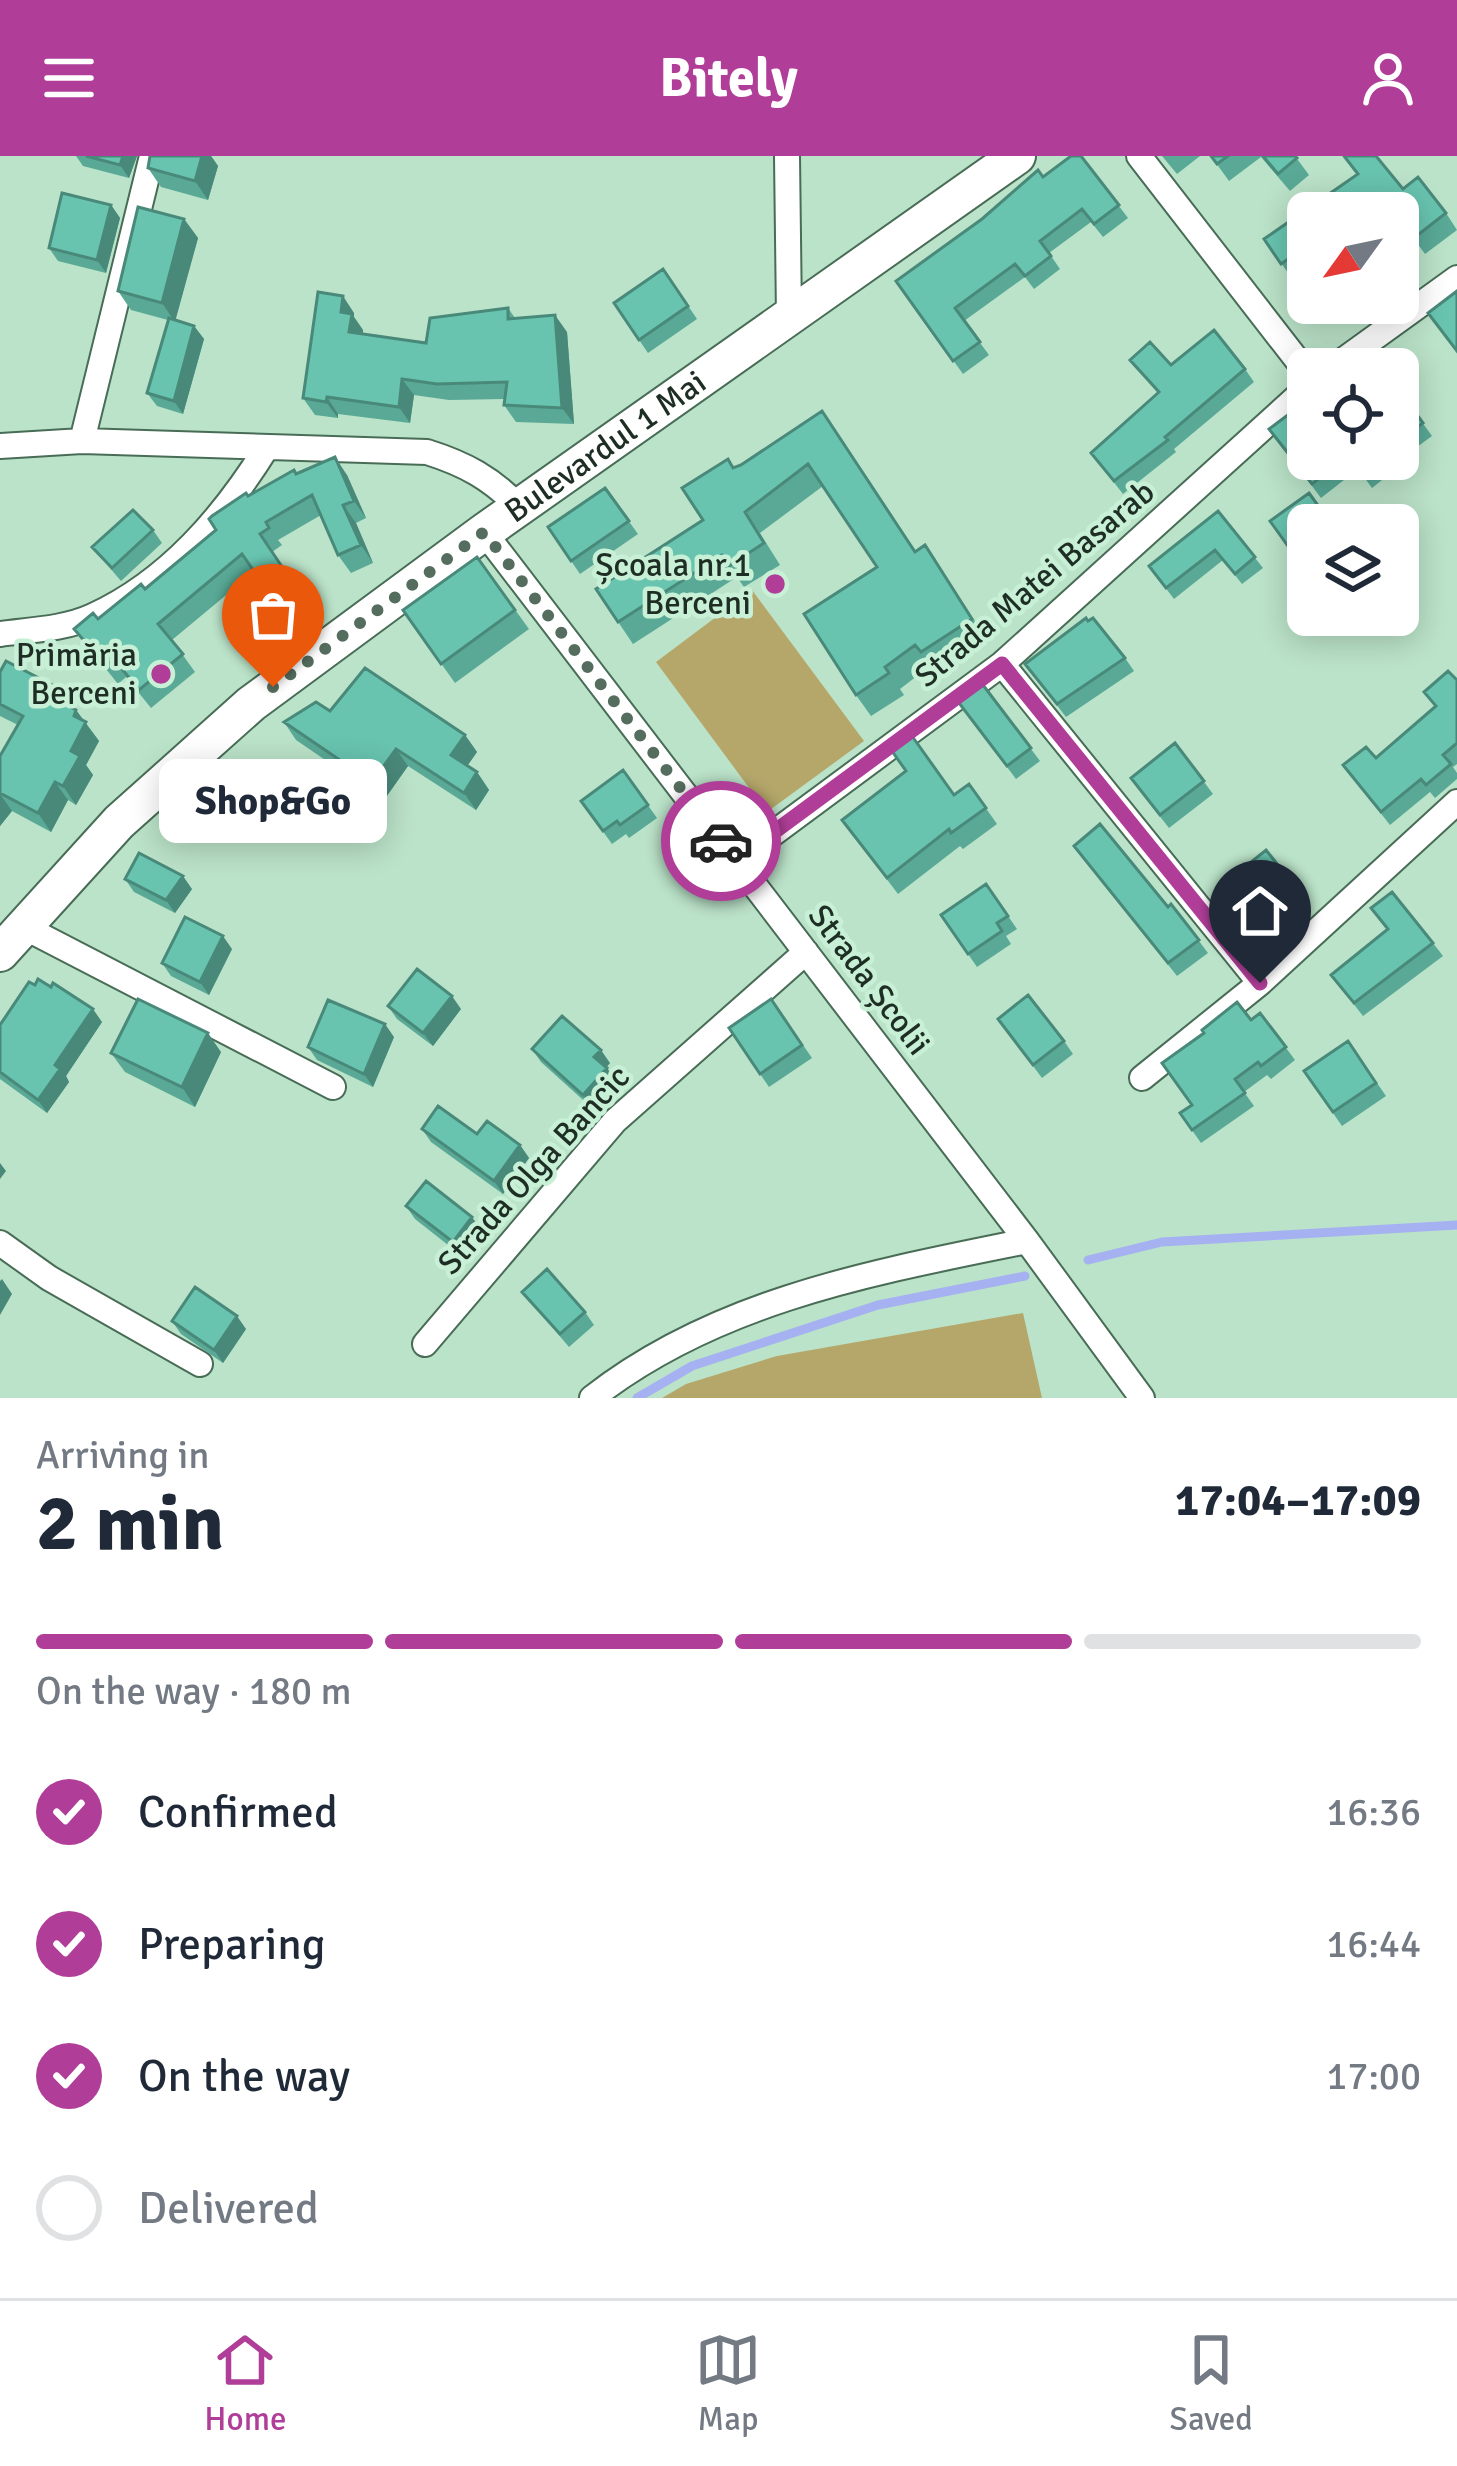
<!DOCTYPE html>
<html lang="en">
<head>
<meta charset="utf-8">
<style>
  :root { --surface:#fff; --page:#f2f2f3; --text:#1f2937; --muted:#747a83; --line:#e0e1e3; --accent:#b03e98 }
  body { margin:0; font-family:Signika,sans-serif; background:var(--page); color:var(--text); height:100vh; display:flex; flex-direction:column; font-size:45px; white-space:nowrap }
  * { box-sizing:border-box; margin:0 }
  p { font-size:39px; color:var(--muted) }
  .icon { flex:none; width:66px; height:66px; fill:none; stroke:currentColor; stroke-width:2; stroke-linecap:round; stroke-linejoin:round }
  .map { position:relative; height:1242px; overflow:hidden }
  .drawer { display:flex; flex-direction:column; background:var(--surface); flex:1 }
  .drawer>* { flex:none }
  .needle { width:78px; rotate:237deg }
  .controls { position:absolute; left:1287px; top:36px; display:grid; gap:24px }
  .controls a { display:grid; place-items:center; width:132px; height:132px; border-radius:18px; background:var(--surface); box-shadow:0 6px 30px #0003; font-size:60px }
  .pin { position:absolute; display:grid; place-items:center; width:102px; height:102px; color:#fff; margin:-123px -51px; border-radius:50% 50% 50% 0; rotate:-45deg; box-shadow:0 0 12px #0007 }
  .pin .icon { rotate:45deg }
  .courier { position:absolute; display:grid; place-items:center; width:120px; height:120px; margin:-60px; border:9px solid #b03e98; border-radius:50%; background:#fff; color:#222; box-shadow:0 3px 15px #0007 }
  .bubble { position:absolute; height:84px; border-radius:18px; background:var(--surface); box-shadow:0 6px 30px #0003; font-size:39px; font-weight:800; line-height:84px; text-align:center }
  .overview em { font-style:normal; font-weight:800 }
  .overview div { display:flex; flex-direction:column-reverse }
  .overview { display:flex; align-items:center; justify-content:space-between; height:204px; padding:0 36px }
  h1 { font-size:78px; font-weight:800; line-height:90px }
  .bar { display:grid; grid-template-columns:repeat(4,1fr); gap:18px 12px; align-content:center; height:144px; padding:0 36px }
  .bar i { height:15px; border-radius:9px; background:var(--line) }
  .bar .current { background:var(--accent) }
  .bar p { grid-column:span 4 }
  ol { padding:0 36px; list-style:none }
  li { display:flex; align-items:center; gap:36px; height:132px }
  li p { margin-inline-start:auto }
  li .icon { padding:12px; border-radius:50%; background:var(--accent); color:#fff; stroke-width:4 }
  li:last-child { color:var(--muted) }
  li i { width:66px; height:66px; border:6px solid var(--line); border-radius:50% }
  header { display:flex; justify-content:space-between; align-items:center; height:156px; padding:0 36px; background:var(--accent); color:#fff; font-size:54px; font-weight:800 }
  .tab-bar { display:flex; justify-content:space-around; align-items:center; height:168px; border-top:3px solid var(--line); background:var(--surface); font-size:33px; color:var(--muted) }
  .tab-bar a { display:grid; justify-items:center; gap:6px }
  .tab-bar .current { color:var(--accent) }
  .map>svg:first-child { display:block }
  .green { fill:#b5a76a }
  .lines { fill:none; stroke-linecap:round; stroke-linejoin:round }
  .stream { stroke:#a6b1f2; stroke-width:9 }
  .minor-casing { stroke:#486c56; stroke-width:28 }
  .secondary-casing { stroke:#486c56; stroke-width:40 }
  .minor { stroke:#fff; stroke-width:24 }
  .secondary { stroke:#fff; stroke-width:36 }
  .wall { fill:#59a996 }
  .shaded-wall { fill:#49897a }
  .building { fill:#68c4af; stroke:#49897a; stroke-width:3 }
  .done { stroke:#556d5e; stroke-width:12; stroke-dasharray:0 21.6 }
  .route { stroke:#b03e98; stroke-width:15 }
  .poi-dot { fill:#b03e98; stroke:#c8f0d6; stroke-width:4.5 }
  .labels { text-anchor:middle; dominant-baseline:central; stroke-width:9; stroke-linejoin:round; paint-order:stroke }
  .street-label { font-size:33px; fill:#1e2e24; stroke:#c8f0d6 }
  .poi-label { font-size:33px; fill:#1e2e24; stroke:#c8f0d6; text-anchor:end }
</style>
</head>
<body>
<header><svg class="icon" aria-label="menu" viewBox="0 0 24 24"><path d="M4 6h16M4 12h16M4 18h16"/></svg>Bitely<svg class="icon" aria-label="person" viewBox="0 0 24 24"><circle cx="12" cy="8" r="4"/><path d="M4 21q1-7 8-7t8 7"/></svg></header>
<div class="map">
<svg width="1457" height="1242" viewBox="0 0 1457 1242">
  <rect width="100%" height="100%" fill="#bbe3c9"/>
  <path class="green" d="M 752,434 L 864,585 L 767,656 L 656,506 Z
    M 1023,1157 L 1042,1242 L 662,1242 L 686,1228 L 777,1200 Z"/>
  <g class="lines">
    <path class="stream" d="M 1088,1104 L 1162,1086 L 1457,1069
      M 637,1242 L 692,1210 L 878,1149 L 1025,1120"/>
    <g class="minor-casing">
      <path id="minor" d="M 787,0 L 789,161
        M 1139,0 L 1308,218
        M 1331,213 L 1457,122
        M 82,285 L 152,0
        M 0,290 L 82,285 L 427,296 C 465,308 491,322 519,351
        M 484,376 L 1027,1085 L 1142,1242
        M 0,478 C 30,474 65,473 93,460 C 169,425 224,360 267,291
        M 1002,508 L 1260,827
        M 736,705 L 1002,508 L 1308,231
        M 22,770 L 333,931
        M 1142,922 L 1260,827 L 1457,646
        M 0,1087 L 49,1122 L 200,1208
        M 425,1188 L 615,965 L 806,796
        M 592,1242 C 717,1144 875,1116 1027,1085"/>
    </g>
    <g class="secondary-casing">
      <g id="secondary">
        <path id="s1" d="M 0,797 L 119,666 L 251,548 L 484,376 L 1017,0"/>
      </g>
    </g>
    <use href="#minor" class="minor"/>
    <use href="#secondary" class="secondary"/>
  </g>
  <path class="wall" d="M 76,0 L 137,0 L 129,22 L 83,10 Z
    M 150,0 L 211,0 L 218,10 L 208,44 L 161,31 L 148,12 Z
    M 1081,0 L 1128,62 L 1103,81 L 1091,66 L 1049,97 L 1060,113 L 1034,133 L 1025,121 L 964,165 L 989,199 L 963,218 L 896,125 L 1043,21 Z
    M 1162,0 L 1200,0 L 1177,18 Z
    M 1211,0 L 1295,0 L 1309,19 L 1290,35 L 1261,1 L 1229,25 Z
    M 1343,0 L 1446,57 L 1457,74 L 1425,98 L 1403,68 L 1398,71 L 1398,57 L 1308,57 L 1308,113 L 1293,124 L 1264,83 L 1357,18 Z
    M 111,49 L 120,62 L 106,117 L 58,105 L 49,92 Z
    M 184,63 L 198,82 L 175,164 L 194,170 L 204,183 L 183,258 L 157,250 L 147,237 L 168,164 L 131,154 L 118,135 Z
    M 663,113 L 697,163 L 648,197 L 614,147 Z
    M 508,152 L 515,162 L 567,176 L 574,268 L 516,266 L 504,249 L 505,243 L 449,244 L 414,239 L 410,267 L 338,258 L 338,262 L 315,259 L 303,242 L 354,157 L 354,161 L 363,174 L 363,178 L 426,187 Z
    M 1130,204 L 1171,209 L 1245,213 L 1254,226 L 1174,293 L 1176,296 L 1123,338 L 1091,297 L 1158,237 Z
    M 1398,233 L 1432,280 L 1398,305 L 1401,309 L 1372,332 L 1358,313 L 1321,342 L 1269,273 L 1308,303 L 1398,303 Z
    M 822,255 L 916,395 L 925,389 L 988,485 L 936,518 L 930,510 L 900,533 L 904,539 L 871,560 L 856,539 L 877,411 L 823,330 L 760,377 L 780,409 L 744,431 L 737,421 L 633,488 L 596,433 L 703,364 L 734,312 L 741,309 Z
    M 296,318 L 347,319 L 366,362 L 356,367 L 373,407 L 351,417 L 338,399 L 321,359 L 278,384 L 282,389 L 272,396 L 309,450 L 289,464 L 255,415 L 172,484 L 195,516 L 151,552 L 126,521 L 118,528 L 74,473 L 98,463 L 145,433 L 216,374 L 248,340 Z
    M 605,332 L 638,378 L 580,418 L 548,371 Z
    M 1218,355 L 1263,412 L 1242,428 L 1223,404 L 1174,443 L 1149,410 Z
    M 153,374 L 162,387 L 121,425 L 92,391 Z
    M 477,401 L 529,473 L 455,527 L 403,454 Z
    M 1088,465 L 1125,502 L 1134,515 L 1066,561 L 1025,508 Z
    M 0,516 L 76,554 L 99,585 L 86,609 L 93,619 L 76,649 L 68,644 L 51,676 L 12,655 L 0,670 L 0,600 L 18,569 L 0,560 Z
    M 1457,524 L 1457,608 L 1453,611 L 1457,617 L 1457,623 L 1435,642 L 1430,636 L 1390,669 L 1343,609 L 1376,602 L 1435,551 L 1424,536 Z
    M 983,529 L 1040,605 L 1016,623 L 956,543 L 976,534 Z
    M 330,555 L 465,579 L 477,596 L 467,610 L 477,616 L 489,634 L 476,654 L 408,610 L 384,644 L 296,584 L 284,566 Z
    M 1175,587 L 1213,638 L 1169,672 L 1140,635 Z
    M 623,614 L 657,662 L 629,682 L 626,678 L 612,688 L 581,645 Z
    M 906,615 L 954,639 L 969,628 L 997,668 L 963,693 L 960,690 L 898,738 L 842,664 Z
    M 265,622 L 303,639 L 312,652 L 295,680 L 241,647 L 231,634 Z
    M 1074,690 L 1168,751 L 1171,748 L 1208,797 L 1177,820 Z
    M 125,723 L 192,733 L 175,757 L 134,736 Z
    M 986,728 L 1017,773 L 1006,780 L 1011,788 L 977,811 L 941,759 Z
    M 1220,731 L 1297,733 L 1306,746 L 1261,783 Z
    M 1371,752 L 1433,787 L 1443,800 L 1363,860 L 1331,819 L 1387,774 Z
    M 232,793 L 209,839 L 171,820 L 162,807 Z
    M 771,843 L 812,902 L 769,931 L 729,872 Z
    M 388,850 L 461,853 L 433,890 L 397,863 Z
    M 1260,857 L 1295,904 L 1271,923 L 1267,919 L 1244,936 L 1254,950 L 1201,987 L 1180,957 L 1192,949 L 1251,864 Z
    M 998,863 L 1064,885 L 1073,898 L 1042,922 Z
    M 102,866 L 66,920 L 69,926 L 47,957 L 0,923 L 0,869 Z
    M 394,881 L 373,931 L 317,904 L 308,891 Z
    M 1348,885 L 1386,940 L 1342,970 L 1304,915 Z
    M 532,893 L 610,907 L 606,911 L 616,925 L 592,952 L 541,906 Z
    M 221,896 L 195,951 L 125,916 L 111,897 Z
    M 422,973 L 477,978 L 520,989 L 529,1002 L 503,1038 L 431,986 Z
    M 406,1050 L 481,1074 L 462,1100 L 415,1063 Z
    M 522,1136 L 585,1156 L 594,1169 L 569,1191 Z
    M 172,1165 L 246,1173 L 223,1207 L 181,1178 Z"/>
  <path class="shaded-wall" d="M 123,0 L 137,0 L 129,22 L 120,9 Z
    M 202,0 L 211,0 L 218,10 L 208,44 L 195,25 Z
    M 111,49 L 120,62 L 106,117 L 97,104 Z
    M 184,63 L 198,82 L 175,166 L 162,147 Z
    M 343,140 L 354,157 L 354,161 L 363,174 L 361,193 L 349,176 L 341,156 Z
    M 555,159 L 567,176 L 574,268 L 562,252 Z
    M 194,170 L 204,183 L 183,258 L 174,245 Z
    M 402,223 L 414,239 L 410,267 L 399,251 Z
    M 327,241 L 338,258 L 338,262 L 326,246 Z
    M 335,301 L 347,319 L 366,362 L 354,345 Z
    M 343,349 L 356,367 L 373,407 L 361,389 Z
    M 58,532 L 71,551 L 53,542 Z
    M 76,554 L 99,585 L 86,609 L 93,619 L 76,649 L 63,630 L 71,595 L 74,560 Z
    M 465,579 L 477,596 L 463,616 L 451,599 Z
    M 396,593 L 408,610 L 384,644 L 372,626 Z
    M 477,616 L 489,634 L 476,654 L 464,637 Z
    M 55,626 L 68,644 L 51,676 L 38,657 Z
    M 0,638 L 12,655 L 0,670 Z
    M 303,639 L 312,652 L 295,680 L 286,667 Z
    M 183,720 L 192,733 L 175,757 L 166,744 Z
    M 223,780 L 232,793 L 209,839 L 200,826 Z
    M 452,840 L 461,853 L 433,890 L 423,877 Z
    M 93,853 L 102,866 L 66,920 L 69,926 L 47,957 L 38,944 L 55,909 Z
    M 385,868 L 394,881 L 373,931 L 364,918 Z
    M 208,877 L 221,896 L 195,951 L 182,931 Z
    M 601,894 L 610,907 L 604,914 L 594,901 Z
    M 607,912 L 616,925 L 592,952 L 583,939 Z
    M 520,989 L 529,1002 L 503,1038 L 494,1025 Z
    M 0,1007 L 6,1015 L 0,1023 Z
    M 472,1061 L 481,1074 L 462,1100 L 453,1086 Z
    M 2,1123 L 12,1138 L 0,1159 L 0,1125 Z
    M 237,1160 L 246,1173 L 223,1207 L 214,1194 Z"/>
  <path class="building" d="M 86,0 L 123,0 L 120,9 Z
    M 150,0 L 202,0 L 195,25 L 148,12 Z
    M 1071,0 L 1081,0 L 1119,49 L 1094,68 L 1082,53 L 1040,85 L 1051,100 L 1025,120 L 1015,108 L 955,152 L 980,186 L 953,205 L 896,125 L 982,63 L 1038,14 L 1043,21 Z
    M 1211,0 L 1228,0 L 1217,8 Z
    M 1263,0 L 1295,0 L 1297,2 L 1278,18 Z
    M 1344,0 L 1376,0 L 1403,33 L 1418,21 L 1446,57 L 1414,82 L 1398,61 L 1398,57 L 1395,57 L 1391,52 L 1384,57 L 1308,57 L 1308,102 L 1303,105 L 1297,97 L 1281,108 L 1264,83 L 1358,18 Z
    M 62,37 L 111,49 L 97,104 L 49,92 Z
    M 138,51 L 184,63 L 162,147 L 118,135 Z
    M 663,113 L 688,150 L 639,184 L 614,147 Z
    M 1457,135 L 1457,195 L 1428,157 Z
    M 318,136 L 343,140 L 341,156 L 352,158 L 349,176 L 426,187 L 430,162 L 508,152 L 508,163 L 555,159 L 562,252 L 504,249 L 507,226 L 437,228 L 402,223 L 399,251 L 327,241 L 326,246 L 303,242 Z
    M 169,162 L 194,170 L 174,245 L 147,237 Z
    M 1214,174 L 1245,213 L 1165,281 L 1168,284 L 1114,325 L 1091,297 L 1159,236 L 1130,204 L 1150,186 L 1171,209 Z
    M 1371,196 L 1383,213 L 1348,213 Z
    M 1398,233 L 1423,267 L 1398,285 Z
    M 822,255 L 915,396 L 925,389 L 972,463 L 921,496 L 915,489 L 885,511 L 889,517 L 856,539 L 804,458 L 877,411 L 808,308 L 745,356 L 764,387 L 729,410 L 722,399 L 618,466 L 596,433 L 703,364 L 682,332 L 728,303 L 733,312 L 741,309 Z
    M 1293,255 L 1308,274 L 1308,303 L 1344,303 L 1312,328 L 1269,273 Z
    M 335,301 L 354,345 L 343,349 L 361,389 L 338,399 L 312,339 L 266,366 L 269,372 L 260,378 L 297,433 L 276,447 L 242,398 L 158,468 L 183,498 L 139,534 L 114,503 L 106,510 L 74,473 L 93,457 L 98,463 L 141,428 L 145,433 L 216,374 L 209,363 L 212,360 L 246,337 L 248,340 L 294,314 L 296,318 Z
    M 1351,303 L 1383,303 L 1363,319 Z
    M 605,332 L 629,365 L 571,405 L 548,371 Z
    M 1309,337 L 1332,369 L 1308,369 L 1308,418 L 1270,365 Z
    M 133,354 L 153,374 L 112,412 L 92,391 Z
    M 1218,355 L 1255,401 L 1235,418 L 1215,394 L 1166,432 L 1149,410 Z
    M 477,401 L 515,454 L 441,508 L 403,454 Z
    M 1086,462 L 1088,465 L 1093,462 L 1125,502 L 1057,548 L 1025,508 Z
    M 6,505 L 58,532 L 53,542 L 76,554 L 74,560 L 86,566 L 71,595 L 80,600 L 63,630 L 55,626 L 38,657 L 0,637 L 0,600 L 23,560 L 0,548 L 0,516 Z
    M 365,512 L 465,579 L 451,599 L 477,616 L 464,637 L 396,593 L 372,626 L 284,566 L 316,546 L 330,555 Z
    M 1448,515 L 1457,524 L 1457,587 L 1443,599 L 1451,608 L 1426,629 L 1421,623 L 1381,656 L 1343,609 L 1366,591 L 1376,602 L 1436,550 L 1424,536 Z
    M 983,529 L 1031,592 L 1007,610 L 956,543 L 973,530 L 976,534 Z
    M 912,580 L 954,639 L 969,628 L 986,652 L 951,677 L 949,673 L 887,722 L 842,664 L 906,615 L 892,595 Z
    M 1175,587 L 1204,625 L 1160,659 L 1131,622 Z
    M 245,610 L 265,622 L 268,617 L 303,639 L 286,667 L 231,634 Z
    M 623,614 L 648,649 L 620,669 L 617,665 L 603,675 L 581,645 Z
    M 1100,668 L 1168,751 L 1171,748 L 1199,784 L 1168,807 L 1074,690 Z
    M 1266,694 L 1297,733 L 1251,770 L 1220,731 Z
    M 139,697 L 183,720 L 166,744 L 125,723 Z
    M 986,728 L 1008,760 L 997,767 L 1002,775 L 968,798 L 941,759 Z
    M 1392,736 L 1433,787 L 1354,847 L 1331,819 L 1388,773 L 1371,752 Z
    M 185,761 L 223,780 L 200,826 L 162,807 Z
    M 417,813 L 452,840 L 423,877 L 388,850 Z
    M 38,823 L 51,831 L 53,827 L 93,853 L 55,909 L 60,913 L 38,944 L 0,916 L 0,869 L 29,826 L 35,829 Z
    M 1028,839 L 1064,885 L 1033,909 L 998,863 Z
    M 138,843 L 208,877 L 182,931 L 111,897 Z
    M 771,843 L 802,889 L 760,918 L 729,872 Z
    M 328,844 L 385,868 L 364,918 L 308,891 Z
    M 1237,846 L 1251,864 L 1260,857 L 1286,891 L 1261,910 L 1258,906 L 1235,923 L 1245,937 L 1192,974 L 1180,957 L 1192,949 L 1162,907 L 1204,877 L 1202,874 Z
    M 562,860 L 601,894 L 594,901 L 607,912 L 583,939 L 532,893 Z
    M 1348,885 L 1376,927 L 1333,956 L 1304,915 Z
    M 438,950 L 477,978 L 487,965 L 520,989 L 494,1025 L 422,973 Z
    M 426,1025 L 472,1061 L 453,1086 L 406,1050 Z
    M 547,1113 L 585,1156 L 560,1178 L 522,1136 Z
    M 195,1131 L 237,1160 L 214,1194 L 172,1165 Z"/>
  <g class="lines">
    <path class="done" d="M 273,531 L 484,376 L 721,685"/>
    <path class="route" d="M 721,685 L 736,704 L 1002,508 L 1260,827"/>
  </g>
  <g class="poi-dot">
    <circle cx="775" cy="428" r="12"/>
    <circle cx="161" cy="518" r="12"/>
  </g>
  <g class="labels">
    <g class="street-label">
      <text stroke="none"><textPath href="#s1" startOffset="792">Bulevardul 1 Mai</textPath></text>
      <text transform="translate(1035 428) rotate(-40)">Strada Matei Basarab</text>
      <text transform="translate(869 824) rotate(53)">Strada Școlii</text>
      <text transform="translate(534 1014) rotate(-48)">Strada Olga Bancic</text>
    </g>
    <g class="poi-label">
      <text x="751" y="409">Școala nr.1<tspan x="751" dy="38">Berceni</tspan></text>
      <text x="137" y="499">Primăria<tspan x="137" dy="38">Berceni</tspan></text>
    </g>
  </g>
</svg>
<div class="controls">
<a><svg class="needle" viewBox="-14 -14 28 28"><path d="M0-13l5 13h-10z" fill="#e53935"/><path d="M0 13l5-13h-10z" fill="#747a83"/></svg></a>
<a><svg class="icon" aria-label="locate" viewBox="0 0 24 24"><circle cx="12" cy="12" r="6"/><path d="M12 2v4M12 18v4M2 12h4M18 12h4"/></svg></a>
<a><svg class="icon" aria-label="layers" viewBox="0 0 24 24"><path d="M12 4l9 5-9 5-9-5zM3 14l9 5 9-5"/></svg></a>
</div>
<div class="pin" style="left:273px;top:531px;background:#ea580c"><svg class="icon" aria-label="bag" viewBox="0 0 24 24"><path d="M5 8h14l-1 12H6zM9 8a3 3 0 0 1 6 0"/></svg></div>
<div class="pin" style="left:1260px;top:827px;background:#1f2937"><svg class="icon" aria-label="home" viewBox="0 0 24 24"><path d="M3 11l9-7 9 7M6 9v11h12V9"/></svg></div>
<div class="courier" style="left:721px;top:685px"><svg class="icon" aria-label="car" viewBox="0 0 24 24"><path d="M5 17H2v-5l4-1 3-4h7l3 4 3 1v5h-3M9 17h6M6 11h13"/><circle cx="7" cy="17" r="2"/><circle cx="17" cy="17" r="2"/></svg></div>
<div class="bubble" style="left:159px;top:603px;width:228px">Shop&amp;Go</div>
</div>
<section class="drawer">
<div class="overview"><div><h1>2 min</h1><p>Arriving in</p></div><em>17:04–17:09</em></div>
<div class="bar"><i class="current"></i><i class="current"></i><i class="current"></i><i></i><p>On the way · 180 m</p></div>
<ol>
<li><svg class="icon" aria-label="check" viewBox="0 0 24 24"><path d="M5 12l5 5 9-10"/></svg>Confirmed<p>16:36</p></li>
<li><svg class="icon" aria-label="check" viewBox="0 0 24 24"><path d="M5 12l5 5 9-10"/></svg>Preparing<p>16:44</p></li>
<li><svg class="icon" aria-label="check" viewBox="0 0 24 24"><path d="M5 12l5 5 9-10"/></svg>On the way<p>17:00</p></li>
<li><i></i>Delivered</li>
</ol>
</section>
<nav class="tab-bar">
<a class="current"><svg class="icon" aria-label="home" viewBox="0 0 24 24"><path d="M3 11l9-7 9 7M6 9v11h12V9"/></svg>Home</a>
<a><svg class="icon" aria-label="map" viewBox="0 0 24 24"><path d="M3 6l6-2 6 2 6-2v14l-6 2-6-2-6 2zM9 4v14M15 6v14"/></svg>Map</a>
<a><svg class="icon" aria-label="saved" viewBox="0 0 24 24"><path d="M7 4h10v16l-5-4-5 4z"/></svg>Saved</a>
</nav>
</body>
</html>
